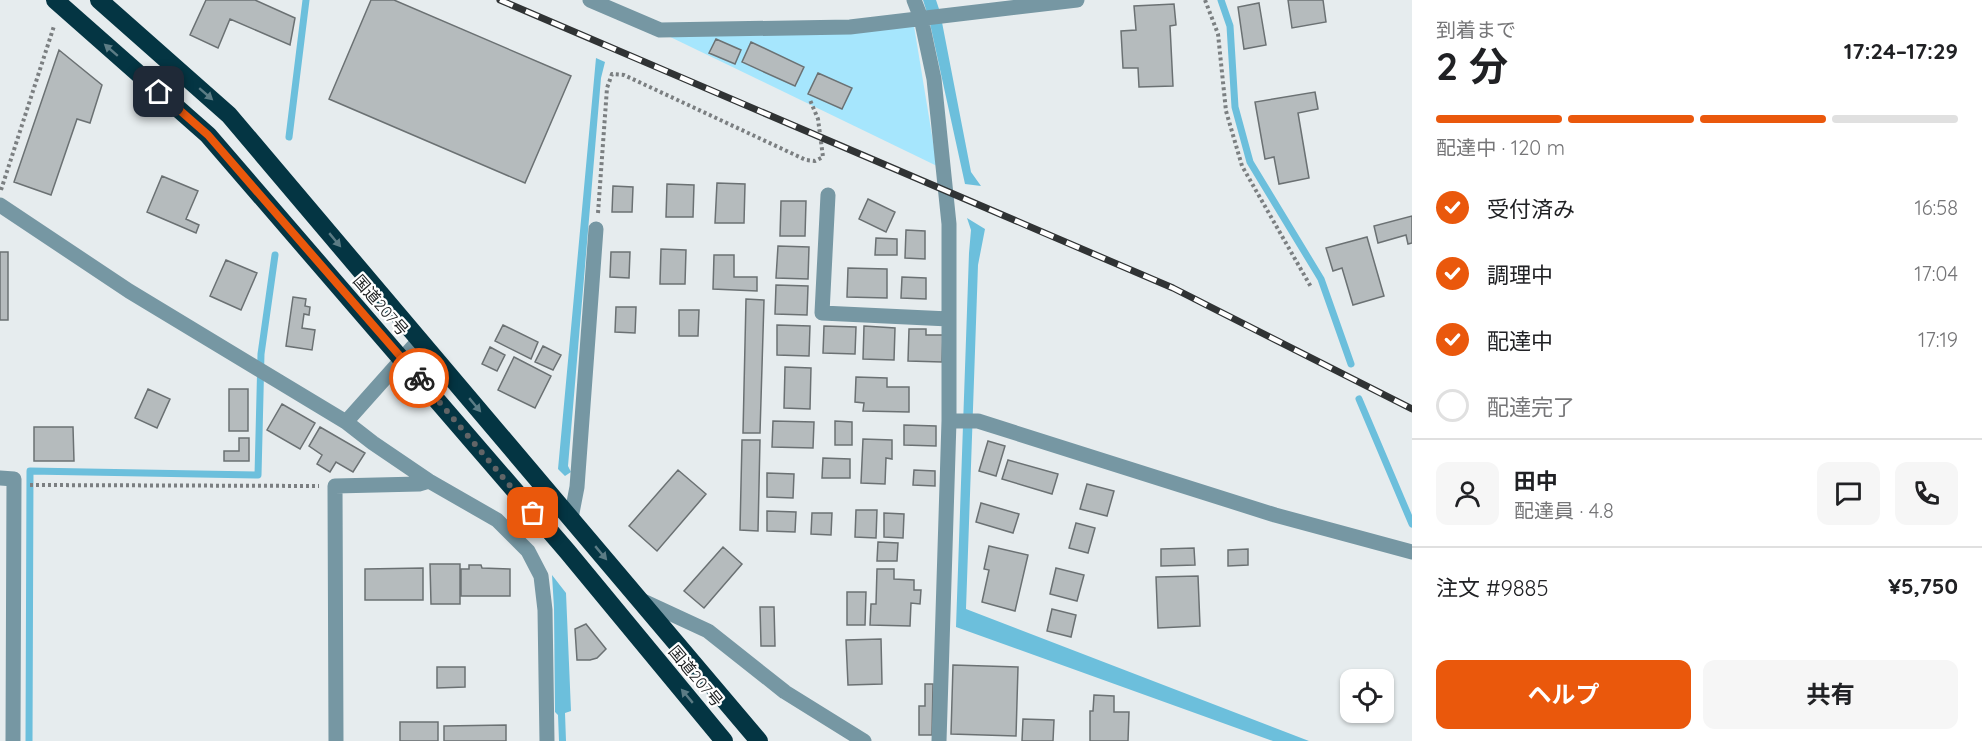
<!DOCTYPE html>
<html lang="ja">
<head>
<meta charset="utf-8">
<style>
  :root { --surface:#fff; --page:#f6f6f6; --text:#202124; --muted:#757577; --line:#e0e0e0; --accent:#ea580c }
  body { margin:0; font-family:Quicksand,"Noto Sans JP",sans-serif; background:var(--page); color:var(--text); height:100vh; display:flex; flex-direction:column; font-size:22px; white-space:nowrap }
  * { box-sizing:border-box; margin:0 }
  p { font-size:20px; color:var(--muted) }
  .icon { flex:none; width:33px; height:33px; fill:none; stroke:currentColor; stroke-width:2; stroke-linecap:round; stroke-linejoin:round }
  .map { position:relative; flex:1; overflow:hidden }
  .panel { display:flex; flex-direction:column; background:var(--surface); width:570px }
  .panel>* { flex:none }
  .controls { position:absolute; left:1340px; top:669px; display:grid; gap:12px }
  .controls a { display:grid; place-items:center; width:54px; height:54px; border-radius:12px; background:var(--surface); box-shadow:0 2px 4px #0004; font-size:30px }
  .pin { position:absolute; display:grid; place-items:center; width:51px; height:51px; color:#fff; margin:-26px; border-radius:12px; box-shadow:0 3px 9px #0006 }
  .courier { position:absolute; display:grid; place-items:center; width:60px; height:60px; margin:-30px; border:4px solid #ea580c; border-radius:50%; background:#fff; color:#222; box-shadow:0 2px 8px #0007 }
  .overview em { font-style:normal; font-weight:700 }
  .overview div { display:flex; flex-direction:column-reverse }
  .overview { display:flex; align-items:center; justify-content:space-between; height:102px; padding:0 24px }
  h1 { font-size:39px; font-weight:700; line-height:45px }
  .bar { display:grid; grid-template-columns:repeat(4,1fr); gap:9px 6px; align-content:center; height:72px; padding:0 24px }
  .bar i { height:8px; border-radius:4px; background:var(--line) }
  .bar .selected { background:var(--accent) }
  .bar p { grid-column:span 4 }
  .line { display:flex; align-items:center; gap:15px; padding:0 24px; border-top:2px solid var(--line) }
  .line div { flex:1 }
  .round { display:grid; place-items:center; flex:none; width:63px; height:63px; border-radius:12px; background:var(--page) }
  ol { padding:0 24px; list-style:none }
  li { display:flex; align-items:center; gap:18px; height:66px }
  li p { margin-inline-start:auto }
  li .icon { padding:6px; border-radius:50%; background:var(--accent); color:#fff; stroke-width:4 }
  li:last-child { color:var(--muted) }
  li i { width:33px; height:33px; border:3px solid var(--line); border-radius:50% }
  .action { display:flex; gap:12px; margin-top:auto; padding:12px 24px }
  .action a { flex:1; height:69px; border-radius:12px; background:var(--accent); color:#fff; font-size:24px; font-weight:700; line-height:69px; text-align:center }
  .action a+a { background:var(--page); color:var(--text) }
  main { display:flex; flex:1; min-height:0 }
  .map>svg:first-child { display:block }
  .green { fill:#a6e6fd }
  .water { fill:#6cbfdc }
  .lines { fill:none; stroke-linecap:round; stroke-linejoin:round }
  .stream { stroke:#6cbfdc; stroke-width:7 }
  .building { fill:#b5bbbd; stroke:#6b7173; stroke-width:1.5 }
  .path { stroke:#7b7f81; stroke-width:4; stroke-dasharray:3 3; stroke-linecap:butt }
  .minor { stroke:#7697a3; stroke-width:15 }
  .highway { stroke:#043543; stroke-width:18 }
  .rail-casing { stroke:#303334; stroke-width:7 }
  .rail { stroke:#fff; stroke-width:4.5; stroke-dasharray:14; stroke-linecap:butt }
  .oneway { fill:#5c7c85 }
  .done { stroke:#626567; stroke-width:6; stroke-dasharray:0 10.8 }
  .route { stroke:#ea580c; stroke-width:8 }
  .labels { text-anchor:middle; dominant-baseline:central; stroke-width:4.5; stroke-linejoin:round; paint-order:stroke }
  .street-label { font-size:16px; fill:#1b1d1e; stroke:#fff }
</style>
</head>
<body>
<main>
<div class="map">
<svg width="1412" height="741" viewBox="0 0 1412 741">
  <rect width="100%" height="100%" fill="#e6ecee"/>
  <path class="green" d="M 914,26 L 937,166 L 662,33 Z"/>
  <path class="water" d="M 923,0 L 936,0 L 940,12 L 971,172 L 981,186 L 965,184 L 929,19 Z
    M 596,58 L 605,62 L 601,78 L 568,466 L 571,472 L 565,476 L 558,469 Z
    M 967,218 L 985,229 L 978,265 L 966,609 L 1309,741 L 1273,741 L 956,627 L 969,253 L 971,230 Z
    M 552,575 L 566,593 L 571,711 L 565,713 L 566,741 L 559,741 L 558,715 L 555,712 L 554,608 Z"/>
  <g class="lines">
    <path class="stream" d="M 1221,0 L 1230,26 L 1235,107 L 1250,162 L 1321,279 L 1351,364
      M 289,137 L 306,0
      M 1359,399 L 1412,524
      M 29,741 L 30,471 L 258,475 L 261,354 L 275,255"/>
  </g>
  <path class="building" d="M 206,0 L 255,0 L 295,18 L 290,45 L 230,19 L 218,48 L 190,35 Z
    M 371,0 L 394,0 L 571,76 L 525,183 L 329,99 Z
    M 1288,0 L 1323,0 L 1326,22 L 1292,28 Z
    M 1259,3 L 1266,45 L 1244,49 L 1238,7 Z
    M 1174,4 L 1176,25 L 1170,26 L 1173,86 L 1139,87 L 1138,68 L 1123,68 L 1121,31 L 1136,30 L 1134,6 Z
    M 716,39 L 741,50 L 735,64 L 709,53 Z
    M 751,42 L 804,67 L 795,86 L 742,62 Z
    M 59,50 L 102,85 L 90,123 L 77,119 L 51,195 L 14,182 Z
    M 818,73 L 852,88 L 842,109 L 808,94 Z
    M 1315,92 L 1318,109 L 1298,113 L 1309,178 L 1279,184 L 1274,157 L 1265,159 L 1255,102 Z
    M 162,176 L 198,191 L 186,219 L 199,225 L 196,233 L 147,212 Z
    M 717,183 L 745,184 L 744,223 L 715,223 Z
    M 667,184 L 694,185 L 693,217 L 666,217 Z
    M 613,186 L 633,187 L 632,212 L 612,212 Z
    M 868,199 L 895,212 L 886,232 L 859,219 Z
    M 781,201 L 806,201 L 805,236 L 780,236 Z
    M 1412,216 L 1412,243 L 1408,244 L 1406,235 L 1378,243 L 1374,226 Z
    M 906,230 L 925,231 L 925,259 L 905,258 Z
    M 1367,237 L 1384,296 L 1353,305 L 1342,268 L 1333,271 L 1326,248 Z
    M 876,238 L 897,239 L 897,255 L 875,255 Z
    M 778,246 L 809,247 L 808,279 L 776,278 Z
    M 661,249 L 686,250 L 685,284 L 660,284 Z
    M 0,252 L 8,252 L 8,320 L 0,320 Z
    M 611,252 L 630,252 L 629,278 L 610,277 Z
    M 714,255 L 734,255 L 734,277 L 757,277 L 757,291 L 713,289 Z
    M 226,260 L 257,273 L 241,310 L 210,296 Z
    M 848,268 L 887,269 L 887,298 L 847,297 Z
    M 902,277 L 926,278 L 926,299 L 901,298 Z
    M 776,285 L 808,286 L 807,315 L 775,314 Z
    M 293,297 L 306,299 L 305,306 L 310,307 L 309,315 L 304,314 L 302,328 L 315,330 L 312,350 L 286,346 Z
    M 746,299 L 764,300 L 760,433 L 743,433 Z
    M 616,307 L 636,307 L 635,333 L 615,332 Z
    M 679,310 L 699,310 L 698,336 L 679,336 Z
    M 503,325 L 538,342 L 531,359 L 495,341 Z
    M 777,325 L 810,326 L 809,356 L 777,355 Z
    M 824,326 L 856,327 L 855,354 L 823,353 Z
    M 864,326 L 895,328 L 894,360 L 863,359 Z
    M 909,329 L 926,329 L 926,335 L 943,335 L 942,362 L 908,361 Z
    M 543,346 L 561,355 L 553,370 L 535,362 Z
    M 490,347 L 505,355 L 497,371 L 482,364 Z
    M 514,357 L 551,376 L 535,408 L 498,390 Z
    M 785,367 L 811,368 L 810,409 L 784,408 Z
    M 856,377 L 887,378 L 887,387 L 909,387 L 909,412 L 863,411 L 864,403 L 855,402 Z
    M 148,389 L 170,399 L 157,428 L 135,418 Z
    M 229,389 L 248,389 L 248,431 L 229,431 Z
    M 282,404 L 315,423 L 300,449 L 267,430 Z
    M 773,421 L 814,422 L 813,448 L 772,447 Z
    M 835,421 L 852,422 L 852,445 L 835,445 Z
    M 904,425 L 936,426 L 936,446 L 904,445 Z
    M 34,427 L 73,427 L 74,461 L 34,461 Z
    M 320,427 L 365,453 L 353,472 L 336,462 L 330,472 L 317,464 L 322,455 L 309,446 Z
    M 239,438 L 249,438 L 249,461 L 224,461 L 224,451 L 239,451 Z
    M 863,439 L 892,440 L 892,459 L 886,458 L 885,484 L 861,483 Z
    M 742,440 L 760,440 L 758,531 L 740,530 Z
    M 988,441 L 1005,446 L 996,476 L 979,471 Z
    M 823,458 L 850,459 L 850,478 L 822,478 Z
    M 1008,460 L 1058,474 L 1052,494 L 1002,479 Z
    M 678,470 L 706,494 L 657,551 L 629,526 Z
    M 914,470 L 935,471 L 935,486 L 913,485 Z
    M 767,473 L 794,474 L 793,498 L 767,497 Z
    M 1087,484 L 1114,491 L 1107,516 L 1080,509 Z
    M 981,503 L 1019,514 L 1013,533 L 976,522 Z
    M 856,510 L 877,510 L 876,538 L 855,537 Z
    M 767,511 L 796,512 L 795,532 L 767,531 Z
    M 812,513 L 832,513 L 831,535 L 811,534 Z
    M 884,513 L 904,514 L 903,538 L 884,537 Z
    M 1076,523 L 1095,528 L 1088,553 L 1069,548 Z
    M 878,542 L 898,543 L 897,561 L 877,561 Z
    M 989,546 L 1028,555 L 1015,611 L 982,602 L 989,570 L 984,569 Z
    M 723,547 L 742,564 L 704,608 L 684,591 Z
    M 1194,548 L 1195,565 L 1161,566 L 1161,549 Z
    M 1248,549 L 1248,565 L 1228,566 L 1228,550 Z
    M 430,564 L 460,564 L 460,604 L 431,604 Z
    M 469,565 L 481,565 L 482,568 L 510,569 L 510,596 L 461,596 L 461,569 L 469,569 Z
    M 423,568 L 423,600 L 365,600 L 365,569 Z
    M 1056,568 L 1084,575 L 1077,601 L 1050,594 Z
    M 877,569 L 894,569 L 894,579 L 914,580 L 914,590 L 921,590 L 920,604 L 911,603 L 910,626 L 870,625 L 871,604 L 876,604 Z
    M 1198,576 L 1200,626 L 1158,628 L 1156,577 Z
    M 847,592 L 866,592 L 865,625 L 847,625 Z
    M 760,607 L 774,607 L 775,646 L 761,646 Z
    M 1052,609 L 1076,615 L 1071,637 L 1047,631 Z
    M 586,624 L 606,649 L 597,658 L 590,660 L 577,660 L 575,629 Z
    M 881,639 L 882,684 L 848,685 L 846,640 Z
    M 953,665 L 1018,667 L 1016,736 L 951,734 Z
    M 437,667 L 465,667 L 465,687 L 437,688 Z
    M 925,684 L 933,684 L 932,735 L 919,735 L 919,706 L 925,706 Z
    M 1094,695 L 1114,696 L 1114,712 L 1129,712 L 1128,741 L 1090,741 L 1090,711 L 1093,711 Z
    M 1023,719 L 1054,720 L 1053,741 L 1022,741 Z
    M 400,722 L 438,722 L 438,741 L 400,741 Z
    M 506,725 L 506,741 L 444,741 L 444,726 Z"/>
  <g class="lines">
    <path class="path" d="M 1205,0 L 1218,34 L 1226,111 L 1242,166 L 1311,287
      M 1,190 L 54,26
      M 598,213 L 607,88 L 612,74 L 624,75 L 806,160 L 815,161 L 823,157 L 818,119 L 810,100
      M 30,485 L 319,486"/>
    <path class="minor" d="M 590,0 L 660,30 L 850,27 L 1077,0
      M 914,0 L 921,18 L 934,79 L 949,224 L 949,421 L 939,741
      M 828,195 L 822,313 L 949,319
      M 0,205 L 129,291 L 346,422 L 373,443 L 429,481 L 497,520 L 528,551 L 541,576 L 545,610 L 547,741
      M 949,421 L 978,421 L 1275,515 L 1412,552
      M 346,422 L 420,339
      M 0,478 L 14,479 L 13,741
      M 571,518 L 577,487 L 596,229
      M 641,600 L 708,631 L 785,692 L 864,741
      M 336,741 L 335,486 L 419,484 L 429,481"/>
    <path class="highway" d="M 55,0 L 208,135 L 567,551 L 724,741
      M 99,0 L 229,115 L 759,741"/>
    <g class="rail-casing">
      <path id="rail" d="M 500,0 L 1173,288 L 1412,409"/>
    </g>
    <use href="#rail" class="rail"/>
  </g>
  <defs><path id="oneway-solid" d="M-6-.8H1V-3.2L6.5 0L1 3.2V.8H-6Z" transform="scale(1.5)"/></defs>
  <g class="oneway">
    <use href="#oneway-solid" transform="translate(111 50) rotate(-139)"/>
    <use href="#oneway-solid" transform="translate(206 94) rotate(41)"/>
    <use href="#oneway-solid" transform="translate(335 240) rotate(50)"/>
    <use href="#oneway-solid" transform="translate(475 405) rotate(50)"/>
    <use href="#oneway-solid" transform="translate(601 553) rotate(50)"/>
    <use href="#oneway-solid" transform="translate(687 696) rotate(-130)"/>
  </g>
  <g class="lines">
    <path class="done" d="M 419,378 L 533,513"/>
    <path class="route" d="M 159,92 L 208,135 L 419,378"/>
  </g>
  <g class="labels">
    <g class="street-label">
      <text transform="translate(381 305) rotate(49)">国道207号</text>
      <text transform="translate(696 676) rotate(50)">国道207号</text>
    </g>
  </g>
</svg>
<div class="controls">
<a><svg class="icon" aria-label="locate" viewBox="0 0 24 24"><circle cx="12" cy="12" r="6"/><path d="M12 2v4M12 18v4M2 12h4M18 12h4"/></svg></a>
</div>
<div class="pin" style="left:533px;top:513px;background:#ea580c"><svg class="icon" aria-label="bag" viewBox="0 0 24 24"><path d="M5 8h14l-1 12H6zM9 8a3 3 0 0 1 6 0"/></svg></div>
<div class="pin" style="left:159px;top:92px;background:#1f2937"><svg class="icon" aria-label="home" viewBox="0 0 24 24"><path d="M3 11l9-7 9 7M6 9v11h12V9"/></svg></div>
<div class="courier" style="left:419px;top:378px"><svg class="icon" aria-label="bike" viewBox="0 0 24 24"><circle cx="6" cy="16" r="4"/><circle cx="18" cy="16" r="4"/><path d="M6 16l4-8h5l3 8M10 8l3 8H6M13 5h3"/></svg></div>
</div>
<section class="panel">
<div class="overview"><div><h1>2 分</h1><p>到着まで</p></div><em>17:24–17:29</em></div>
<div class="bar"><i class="selected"></i><i class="selected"></i><i class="selected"></i><i></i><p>配達中 · 120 m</p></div>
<ol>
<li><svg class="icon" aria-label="check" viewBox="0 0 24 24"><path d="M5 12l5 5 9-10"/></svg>受付済み<p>16:58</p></li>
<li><svg class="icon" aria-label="check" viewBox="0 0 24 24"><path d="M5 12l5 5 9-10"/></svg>調理中<p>17:04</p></li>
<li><svg class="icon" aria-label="check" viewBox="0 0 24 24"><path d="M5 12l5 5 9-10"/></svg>配達中<p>17:19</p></li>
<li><i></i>配達完了</li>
</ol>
<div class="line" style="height:108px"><a class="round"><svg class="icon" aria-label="person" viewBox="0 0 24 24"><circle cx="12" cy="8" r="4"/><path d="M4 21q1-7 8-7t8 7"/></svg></a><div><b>田中</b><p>配達員 · 4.8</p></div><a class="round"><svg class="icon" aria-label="chat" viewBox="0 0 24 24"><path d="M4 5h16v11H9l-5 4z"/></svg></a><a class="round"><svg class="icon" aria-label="phone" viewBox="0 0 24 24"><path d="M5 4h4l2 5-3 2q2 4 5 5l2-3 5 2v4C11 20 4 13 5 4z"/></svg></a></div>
<div class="line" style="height:78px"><div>注文 #9885</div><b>¥5,750</b></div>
<div class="action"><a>ヘルプ</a><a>共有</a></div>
</section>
</main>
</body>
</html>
